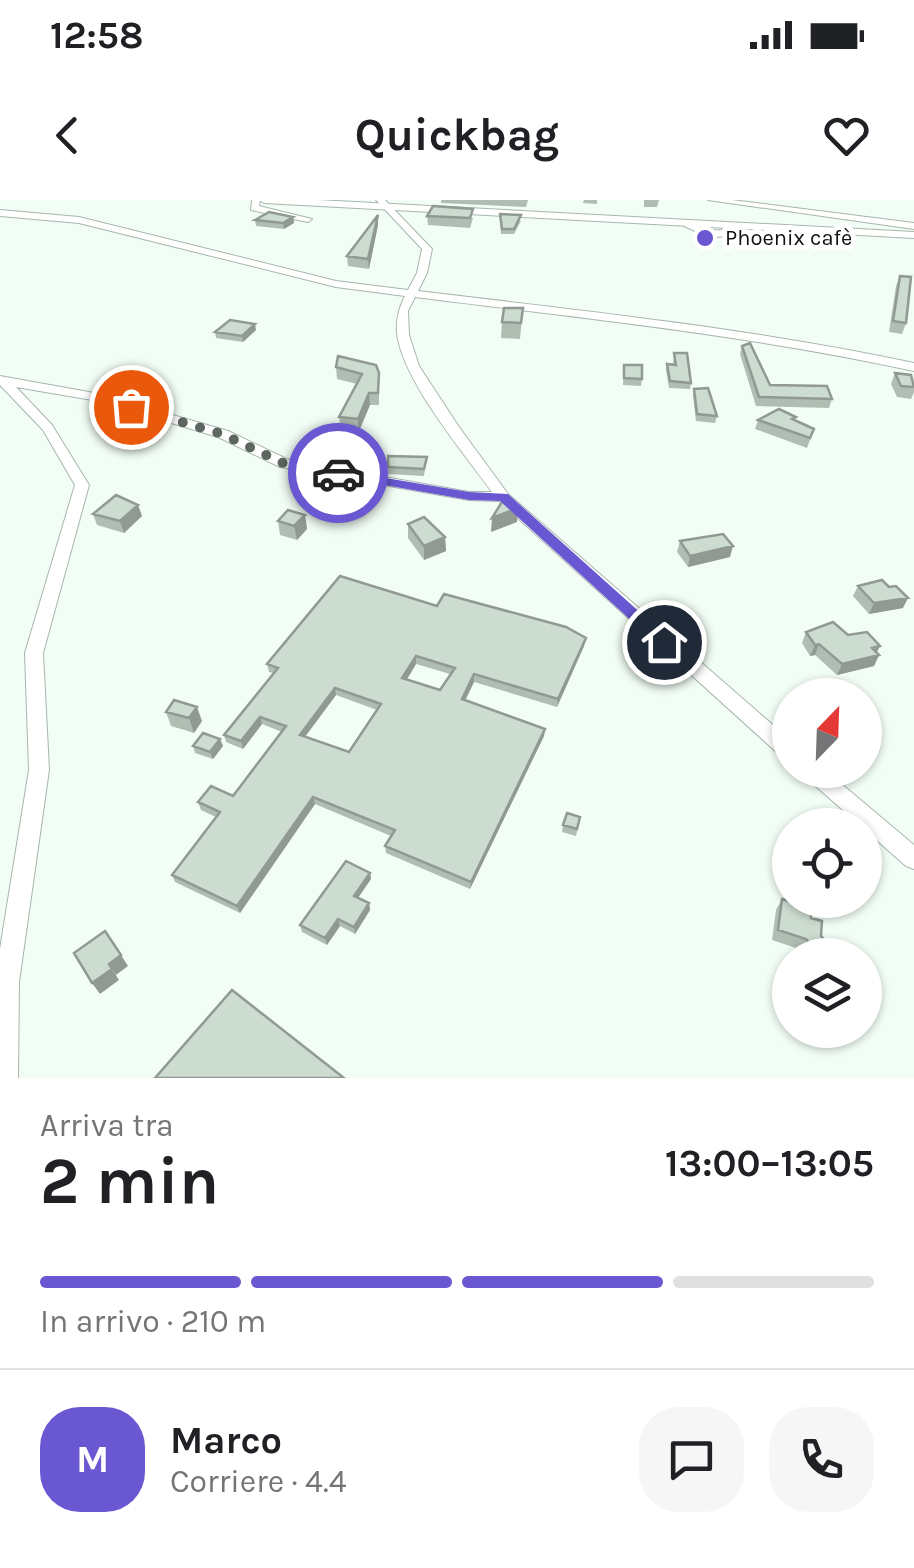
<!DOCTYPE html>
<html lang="it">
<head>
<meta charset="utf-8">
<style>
  :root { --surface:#fff; --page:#f6f6f6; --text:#202124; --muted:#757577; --line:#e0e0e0; --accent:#6958d1 }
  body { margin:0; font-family:Karla,sans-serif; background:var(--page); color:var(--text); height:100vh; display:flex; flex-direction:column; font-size:38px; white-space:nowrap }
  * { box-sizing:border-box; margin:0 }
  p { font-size:32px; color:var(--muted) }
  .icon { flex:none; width:55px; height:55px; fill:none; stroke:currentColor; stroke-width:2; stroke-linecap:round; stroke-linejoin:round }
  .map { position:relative; height:878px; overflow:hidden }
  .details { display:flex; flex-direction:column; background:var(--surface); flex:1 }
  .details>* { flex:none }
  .needle { width:65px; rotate:23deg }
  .tools { position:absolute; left:772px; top:478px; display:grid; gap:20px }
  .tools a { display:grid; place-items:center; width:110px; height:110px; border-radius:50%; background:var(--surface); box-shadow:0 2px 8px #0004; font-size:50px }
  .pin { position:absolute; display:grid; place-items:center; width:85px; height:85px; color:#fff; margin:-42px; border:5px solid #fff; border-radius:50%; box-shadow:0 2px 10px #0007 }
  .courier { position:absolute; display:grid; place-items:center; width:100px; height:100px; margin:-50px; border:8px solid #6958d1; border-radius:50%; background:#fff; color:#222; box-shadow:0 2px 12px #0007 }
  .overview em { font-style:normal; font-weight:700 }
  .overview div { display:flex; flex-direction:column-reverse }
  .overview { display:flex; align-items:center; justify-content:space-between; height:170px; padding:0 40px }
  h1 { font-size:65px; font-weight:700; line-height:75px }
  .bar { display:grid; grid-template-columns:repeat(4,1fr); gap:15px 10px; align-content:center; height:120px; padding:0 40px }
  .bar i { height:12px; border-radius:8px; background:var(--line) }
  .bar .on { background:var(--accent) }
  .bar p { grid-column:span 4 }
  .line { display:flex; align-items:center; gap:25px; padding:0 40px; border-top:2px solid var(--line) }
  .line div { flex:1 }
  .round { display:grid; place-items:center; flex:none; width:105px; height:105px; border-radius:40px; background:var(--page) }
  .status { display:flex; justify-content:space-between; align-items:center; height:70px; padding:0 50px; background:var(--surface); direction:ltr }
  .status svg { height:28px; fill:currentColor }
  header { display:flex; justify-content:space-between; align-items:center; height:130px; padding:0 40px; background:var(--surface); font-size:45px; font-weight:700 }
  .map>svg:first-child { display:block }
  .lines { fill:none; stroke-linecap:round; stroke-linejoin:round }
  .minor-casing { stroke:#a7b6ab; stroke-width:2 }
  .major-casing { stroke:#a7b6ab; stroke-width:2 }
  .minor { fill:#fff; fill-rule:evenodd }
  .major { fill:#fff; fill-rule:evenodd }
  .wall { fill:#b0bdb3; fill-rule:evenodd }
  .shaded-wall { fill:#909a92 }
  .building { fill:#cddcd0; stroke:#909a92; stroke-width:2.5; fill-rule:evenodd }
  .route { fill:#6958d1 }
  .done { stroke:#5e6661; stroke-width:10; stroke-dasharray:0 18 }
  .poi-dot { fill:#6958d1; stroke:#fff; stroke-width:4 }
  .labels { text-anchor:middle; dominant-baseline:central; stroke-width:10; stroke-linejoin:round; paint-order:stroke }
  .far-poi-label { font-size:22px; fill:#0f1411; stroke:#fff; text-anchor:start }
</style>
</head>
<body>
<div class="status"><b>12:58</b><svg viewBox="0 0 49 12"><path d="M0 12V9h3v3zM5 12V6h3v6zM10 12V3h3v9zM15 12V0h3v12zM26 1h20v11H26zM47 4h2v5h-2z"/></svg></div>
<header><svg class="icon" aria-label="back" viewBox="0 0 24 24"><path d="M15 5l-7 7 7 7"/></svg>Quickbag<svg class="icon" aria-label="heart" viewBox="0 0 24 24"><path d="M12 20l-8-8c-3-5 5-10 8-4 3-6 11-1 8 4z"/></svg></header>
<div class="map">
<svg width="914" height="878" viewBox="0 0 914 878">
  <rect width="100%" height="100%" fill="#f2fef5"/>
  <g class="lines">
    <g class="minor-casing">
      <path id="minor" d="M 252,0 L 260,0 L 259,6 L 312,19 L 308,22 L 251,10 Z
        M 376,0 L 385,0 L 432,49 L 427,73 L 418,91 C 584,111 750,128 914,163 L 914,171 C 749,135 582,118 415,97 L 408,111 L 409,135 L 419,166 L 459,227 L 508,294 L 790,540 L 790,560 L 783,558 L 499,301 L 469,300 L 280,267 L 218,237 L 98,201 L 16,187 L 52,225 L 89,285 L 43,453 L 49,570 L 19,782 L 18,878 L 0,878 L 0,749 L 29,570 L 25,453 L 75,285 L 43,230 L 0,185 L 0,176 L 100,194 L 228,231 L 289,260 L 469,292 L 492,292 C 464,253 402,180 397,133 C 396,118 399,108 405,96 L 336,87 L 79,23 L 0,16 L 0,10 L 79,17 L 336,81 L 408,90 L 417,73 L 422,49 Z
        M 708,0 L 732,0 L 914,23 L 914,29 Z
        M 687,21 C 710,30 717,36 740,23 L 744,26 C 726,44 705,36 684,26 Z
        M 801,570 L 825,570 L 914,645 L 914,669 L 906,666 L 865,630 L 865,625 L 860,625 L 804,576 Z"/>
    </g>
    <g class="major-casing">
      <path id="major" d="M 259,0 L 318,0 L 914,32 L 914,38 L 264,3 Z"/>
    </g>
    <use href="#minor" class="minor"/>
    <use href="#major" class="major"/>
  </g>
  <path class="wall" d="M 441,0 L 528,0 L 526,7 L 441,3 Z
    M 584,0 L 597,0 L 597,4 L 583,3 Z
    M 644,0 L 659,0 L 657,7 L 644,7 Z
    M 500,14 L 521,21 L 514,34 L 501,34 Z
    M 378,15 L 378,25 L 369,69 L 348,66 L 347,56 Z
    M 427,16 L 473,18 L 470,28 L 428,25 Z
    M 293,17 L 294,23 L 284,29 L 256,26 L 255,20 Z
    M 900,76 L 906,123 L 902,134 L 889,132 L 896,86 Z
    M 523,108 L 520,139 L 501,138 L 502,122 Z
    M 256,130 L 243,142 L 216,138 L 215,132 Z
    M 742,146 L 770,185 L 832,199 L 829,208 L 756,206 L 740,154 Z
    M 674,153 L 691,183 L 690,189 L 669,188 L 666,170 L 667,164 L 673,164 Z
    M 624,165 L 642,179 L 641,186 L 623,185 Z
    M 336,167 L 379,173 L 379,205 L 370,205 L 359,231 L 341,230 L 339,217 L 357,184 L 337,179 Z
    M 895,173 L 914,183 L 914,192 L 911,199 L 897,197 L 891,184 Z
    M 694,189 L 717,216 L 715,223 L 696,221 L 693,196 Z
    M 758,220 L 795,220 L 814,229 L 807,248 L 755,229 Z
    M 427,257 L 424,276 L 388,274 L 388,267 Z
    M 138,305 L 142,316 L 124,333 L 97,325 L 93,314 Z
    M 305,315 L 307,329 L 297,340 L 280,335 L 278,321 Z
    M 408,324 L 445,337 L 446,351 L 424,360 L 408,338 Z
    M 680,341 L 730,357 L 688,367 L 677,352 Z
    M 858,386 L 903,408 L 869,414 L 853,396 Z
    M 437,406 L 584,446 L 557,507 L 474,482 L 465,500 L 545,529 L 544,536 L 470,689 L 386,653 L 385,646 L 391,636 L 315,604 L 240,713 L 175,682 L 172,675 L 216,617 L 201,610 L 198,602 L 233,596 L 282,532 L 262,524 L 243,549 L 226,542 L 224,535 L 273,473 L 269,472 L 267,464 ZM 416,464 L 450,474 L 440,490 L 407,479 ZM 336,495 L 377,510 L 349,552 L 305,537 Z
    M 806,432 L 848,435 L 879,455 L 874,466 L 837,475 L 815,455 L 810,456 L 802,443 Z
    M 166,512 L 202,521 L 194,533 L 171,526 Z
    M 220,539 L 223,546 L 213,559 L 195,553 L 193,546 Z
    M 580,617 L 576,636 L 562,632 L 563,625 Z
    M 370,673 L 371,679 L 358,698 L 369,703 L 370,710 L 355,734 L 340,726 L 327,745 L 302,732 L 300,725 Z
    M 782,699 L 790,701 L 791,700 L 812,700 L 811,718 L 821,736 L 836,752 L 833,755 L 805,755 L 799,749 L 772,740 L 776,710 Z"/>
  <path class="shaded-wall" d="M 378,15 L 378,25 L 369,69 L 368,59 Z
    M 293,17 L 294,23 L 284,29 L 283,23 Z
    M 255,124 L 256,130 L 243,142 L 242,136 Z
    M 369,193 L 370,205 L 359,231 L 358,219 Z
    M 138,305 L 142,316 L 124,333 L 120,321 Z
    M 518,308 L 517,322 L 491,332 L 492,318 Z
    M 305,315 L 307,329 L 297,340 L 294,326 Z
    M 445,337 L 446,351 L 424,360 L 424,346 Z
    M 733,346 L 730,357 L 688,367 L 690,356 Z
    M 908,398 L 903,408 L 869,414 L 874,403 Z
    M 586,438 L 584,446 L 557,507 L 558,499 Z
    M 819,444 L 815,455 L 810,456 L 815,445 Z
    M 880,446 L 875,456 L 879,455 L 874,466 L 837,475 L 842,464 Z
    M 416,456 L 416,464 L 403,486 L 402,478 Z
    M 474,474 L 474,482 L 462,507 L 462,499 Z
    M 335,488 L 336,495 L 301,542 L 300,535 Z
    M 197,507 L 202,521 L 194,533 L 189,518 Z
    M 260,517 L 262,524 L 243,549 L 241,541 Z
    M 545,529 L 544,536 L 470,689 L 471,682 Z
    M 220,539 L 223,546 L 213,559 L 210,552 Z
    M 313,597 L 315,604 L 240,713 L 237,706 Z
    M 370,673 L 371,679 L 355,702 L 354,696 Z
    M 369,703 L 370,710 L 355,734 L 354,727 Z
    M 338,719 L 340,726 L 327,745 L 325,738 Z
    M 121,755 L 128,766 L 116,775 L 109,764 Z
    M 112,769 L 119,780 L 100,794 L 92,783 Z"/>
  <path class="building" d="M 433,6 L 473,9 L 470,18 L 427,16 Z
    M 269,12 L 293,17 L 283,23 L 255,20 Z
    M 500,14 L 521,15 L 514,29 L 502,29 Z
    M 378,15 L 368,59 L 347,56 Z
    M 900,76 L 911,77 L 906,123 L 893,121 Z
    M 504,108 L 523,108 L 521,123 L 502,122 Z
    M 230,120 L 255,124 L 242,136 L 215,132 Z
    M 750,143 L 770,185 L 827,186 L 832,199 L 759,197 L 742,146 Z
    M 674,153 L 687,153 L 691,183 L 670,181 L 667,164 L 676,165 Z
    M 338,156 L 376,165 L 379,173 L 378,193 L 369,193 L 358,219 L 339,217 L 362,174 L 336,167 Z
    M 624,165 L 642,165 L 642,179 L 624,178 Z
    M 895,173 L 911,175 L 914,187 L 901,186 Z
    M 708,188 L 717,216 L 697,214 L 694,189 Z
    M 779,209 L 796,217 L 792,219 L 814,229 L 810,238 L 758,220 Z
    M 388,256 L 427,257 L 424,269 L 388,267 Z
    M 116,295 L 138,305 L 120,321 L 93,314 Z
    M 505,297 L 518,308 L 492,318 Z
    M 288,310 L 305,315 L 294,326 L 278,321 Z
    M 424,317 L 445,337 L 424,346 L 408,324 Z
    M 723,334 L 733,346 L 690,356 L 680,341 Z
    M 340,376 L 437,406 L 444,394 L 566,427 L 586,438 L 558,499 L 474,474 L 462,499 L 545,529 L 471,682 L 385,646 L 395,630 L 313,597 L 237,706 L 172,675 L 220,612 L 198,602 L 211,586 L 233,596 L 286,526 L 260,517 L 241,541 L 224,535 L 278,468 L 267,464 ZM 416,456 L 455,468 L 440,490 L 402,478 ZM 335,488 L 381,504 L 349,552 L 300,535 Z
    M 882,380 L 889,387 L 896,386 L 908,398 L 874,403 L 858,386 Z
    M 833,422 L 848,435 L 867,432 L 880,446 L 872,448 L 879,455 L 842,464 L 819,444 L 815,445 L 806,432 Z
    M 174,500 L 197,507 L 189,518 L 166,512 Z
    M 203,533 L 220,539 L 210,552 L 193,546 Z
    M 567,613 L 580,617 L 577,629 L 563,625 Z
    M 346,661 L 370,673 L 354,696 L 369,703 L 354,727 L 338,719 L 325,738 L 300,725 Z
    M 782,699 L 796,703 L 796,700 L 812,700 L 811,718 L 822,721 L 821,736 L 836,752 L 831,755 L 821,755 L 806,739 L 778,730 Z
    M 105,731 L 121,755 L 109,764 L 112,769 L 92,783 L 74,753 Z
    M 232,790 L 344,878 L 155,878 Z"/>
  <path class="route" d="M 338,270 L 469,292 L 508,294 L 673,442 L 664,448 L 659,446 L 500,301 L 469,300 L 333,276 L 332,273 Z"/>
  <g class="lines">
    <path class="done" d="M 131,207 L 222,234 L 285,264 L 338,273"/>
  </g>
  <circle class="poi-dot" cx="705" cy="38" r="10"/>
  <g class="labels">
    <g class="far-poi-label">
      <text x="725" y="38">Phoenix cafè</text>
    </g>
  </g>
</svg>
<div class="tools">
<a><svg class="needle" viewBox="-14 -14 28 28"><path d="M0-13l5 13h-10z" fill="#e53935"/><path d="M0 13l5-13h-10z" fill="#757577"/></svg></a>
<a><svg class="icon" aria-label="locate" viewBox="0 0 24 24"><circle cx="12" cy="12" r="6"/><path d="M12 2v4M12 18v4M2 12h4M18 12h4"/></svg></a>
<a><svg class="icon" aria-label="layers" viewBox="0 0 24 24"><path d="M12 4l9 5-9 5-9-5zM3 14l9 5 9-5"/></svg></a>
</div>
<div class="pin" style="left:131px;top:207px;background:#ea580c"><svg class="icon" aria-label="bag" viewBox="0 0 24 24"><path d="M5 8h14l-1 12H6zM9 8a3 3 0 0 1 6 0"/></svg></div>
<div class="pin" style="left:664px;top:442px;background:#1f2937"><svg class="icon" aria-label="home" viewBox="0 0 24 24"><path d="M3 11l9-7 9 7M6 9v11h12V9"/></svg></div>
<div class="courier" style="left:338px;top:273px"><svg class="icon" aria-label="car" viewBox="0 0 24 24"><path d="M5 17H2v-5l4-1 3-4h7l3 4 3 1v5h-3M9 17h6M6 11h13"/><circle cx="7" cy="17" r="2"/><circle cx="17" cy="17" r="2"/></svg></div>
</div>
<section class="details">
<div class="overview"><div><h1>2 min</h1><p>Arriva tra</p></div><em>13:00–13:05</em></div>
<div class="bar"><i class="on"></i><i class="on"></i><i class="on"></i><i></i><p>In arrivo · 210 m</p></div>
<div class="line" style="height:180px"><b class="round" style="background:var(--accent);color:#fff">M</b><div><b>Marco</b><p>Corriere · 4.4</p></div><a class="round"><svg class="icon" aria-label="chat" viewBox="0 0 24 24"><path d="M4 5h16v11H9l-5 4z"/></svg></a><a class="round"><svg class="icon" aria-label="phone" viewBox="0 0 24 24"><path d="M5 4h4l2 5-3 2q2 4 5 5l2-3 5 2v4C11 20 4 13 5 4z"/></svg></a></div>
</section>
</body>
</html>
